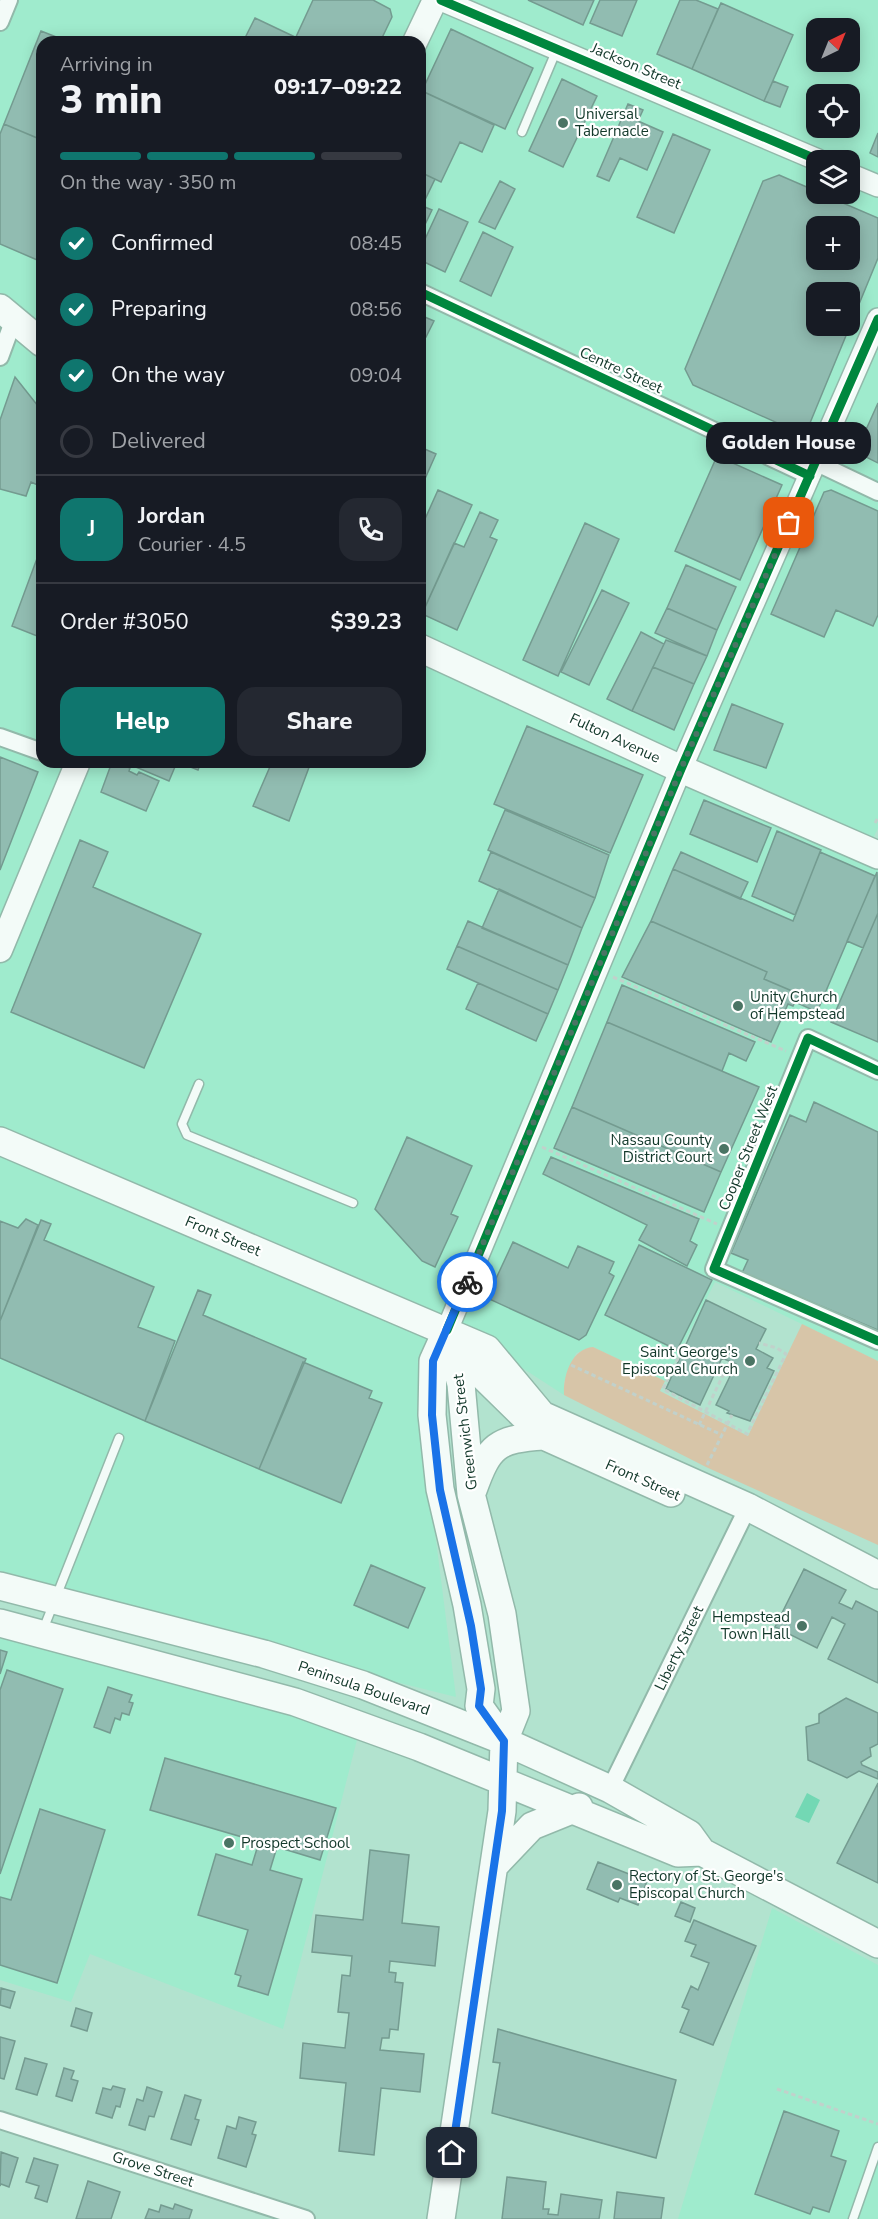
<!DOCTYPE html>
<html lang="en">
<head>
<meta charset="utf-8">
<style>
  :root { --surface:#171b24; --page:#242831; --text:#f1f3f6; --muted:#9ea1a6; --line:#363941; --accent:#0f766e }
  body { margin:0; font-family:"Nunito Sans",sans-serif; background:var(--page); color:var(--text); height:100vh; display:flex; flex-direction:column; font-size:22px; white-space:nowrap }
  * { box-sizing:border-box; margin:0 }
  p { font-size:20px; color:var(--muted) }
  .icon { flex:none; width:33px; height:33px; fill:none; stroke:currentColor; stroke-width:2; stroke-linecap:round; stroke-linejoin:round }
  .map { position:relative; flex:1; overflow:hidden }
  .panel { position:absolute; left:36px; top:36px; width:390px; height:732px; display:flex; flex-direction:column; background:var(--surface); border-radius:18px; box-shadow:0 3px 15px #0003 }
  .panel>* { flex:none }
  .needle { width:39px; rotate:43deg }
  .buttons { position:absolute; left:806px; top:18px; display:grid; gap:12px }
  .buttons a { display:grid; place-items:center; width:54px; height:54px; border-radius:12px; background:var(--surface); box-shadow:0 3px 15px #0003; font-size:30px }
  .pin { position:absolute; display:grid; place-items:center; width:51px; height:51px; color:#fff; margin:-26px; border-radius:12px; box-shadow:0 3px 9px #0006 }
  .courier { position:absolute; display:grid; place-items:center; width:60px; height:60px; margin:-30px; border:4px solid #1a73e8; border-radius:50%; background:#fff; color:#222; box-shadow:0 2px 8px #0007 }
  .bubble { position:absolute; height:42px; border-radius:18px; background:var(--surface); box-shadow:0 3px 15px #0003; font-size:20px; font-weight:800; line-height:42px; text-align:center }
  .overview em { font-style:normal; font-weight:800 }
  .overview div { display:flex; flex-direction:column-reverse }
  .overview { display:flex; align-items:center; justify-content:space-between; height:102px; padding:0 24px }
  h1 { font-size:39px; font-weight:800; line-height:45px }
  .bar { display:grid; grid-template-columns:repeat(4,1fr); gap:9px 6px; align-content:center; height:72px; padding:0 24px }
  .bar i { height:8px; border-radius:4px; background:var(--line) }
  .bar .selected { background:var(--accent) }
  .bar p { grid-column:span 4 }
  .line { display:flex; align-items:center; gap:15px; padding:0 24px; border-top:2px solid var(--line) }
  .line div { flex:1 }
  .round { display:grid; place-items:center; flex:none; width:63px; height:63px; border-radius:18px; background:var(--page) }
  ol { padding:0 24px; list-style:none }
  li { display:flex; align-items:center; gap:18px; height:66px }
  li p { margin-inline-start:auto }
  li .icon { padding:6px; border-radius:50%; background:var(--accent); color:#fff; stroke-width:4 }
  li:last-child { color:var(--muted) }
  li i { width:33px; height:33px; border:3px solid var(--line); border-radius:50% }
  .action { display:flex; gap:12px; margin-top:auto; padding:12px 24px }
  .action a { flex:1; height:69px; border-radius:18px; background:var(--accent); color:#fff; font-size:24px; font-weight:800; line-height:69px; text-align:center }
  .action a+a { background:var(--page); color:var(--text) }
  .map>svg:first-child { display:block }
  .built { fill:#9febcd; fill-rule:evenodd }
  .green { fill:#d7c5a8 }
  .water { fill:#73d8b4 }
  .building { fill:#91bcb1; stroke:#749b90; stroke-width:1.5; fill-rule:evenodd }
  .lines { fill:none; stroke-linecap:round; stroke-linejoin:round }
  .service-casing { stroke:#92b9aa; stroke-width:11 }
  .minor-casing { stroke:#92b9aa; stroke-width:20 }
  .tertiary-casing { stroke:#92b9aa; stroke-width:24 }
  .secondary-casing { stroke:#92b9aa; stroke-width:27 }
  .primary-casing { stroke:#92b9aa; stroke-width:30 }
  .path { stroke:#c1d1cb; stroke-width:3; stroke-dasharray:4.5 3; stroke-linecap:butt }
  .service { stroke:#f3fbf8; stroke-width:8 }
  .minor { stroke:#f3fbf8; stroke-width:16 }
  .tertiary { stroke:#f3fbf8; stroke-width:21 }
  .secondary { stroke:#f3fbf8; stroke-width:24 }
  .primary { stroke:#f3fbf8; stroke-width:27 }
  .cycleway-casing { stroke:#fff; stroke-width:13 }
  .cycleway { stroke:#00873e; stroke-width:9 }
  .done { stroke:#4a7464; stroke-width:6; stroke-dasharray:0 10.8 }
  .route { stroke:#1a73e8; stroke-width:8 }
  .poi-dot { fill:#4a7464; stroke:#fff; stroke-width:2 }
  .labels { text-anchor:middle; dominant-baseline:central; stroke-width:4.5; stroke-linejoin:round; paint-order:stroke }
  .street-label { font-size:15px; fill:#12382a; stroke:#fff }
  .poi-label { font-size:15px; fill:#12382a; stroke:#fff; text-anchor:start }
</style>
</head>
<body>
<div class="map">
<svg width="878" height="2219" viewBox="0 0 878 2219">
  <rect width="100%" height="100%" fill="#b2e3cf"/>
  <path class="built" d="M 0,0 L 878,0 L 878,828 L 868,850 L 878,855 L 878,1361 L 715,1282 L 665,1381 L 593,1347 L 576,1353 L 564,1382 L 564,1395 L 490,1347 L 430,1327 L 422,1431 L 456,1697 L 0,1583 ZM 816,28 L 849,28 L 849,62 L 816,62 ZM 42,42 L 420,42 L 420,762 L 42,762 ZM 816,94 L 849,94 L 849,128 L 816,128 ZM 816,160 L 849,160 L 849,194 L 816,194 ZM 816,226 L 849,226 L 849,260 L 816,260 ZM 816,292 L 849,292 L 849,326 L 816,326 Z
    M 0,1629 L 359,1732 L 283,2029 L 90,1954 L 71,2002 L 0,1980 Z
    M 772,1908 L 878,1965 L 878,2219 L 678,2219 Z"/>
  <path class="green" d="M 802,1324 L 878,1361 L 878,1545 L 706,1467 L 564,1395 C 563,1376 571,1349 593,1347 L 665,1381 L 660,1391 L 748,1436 Z"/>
  <path class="water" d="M 807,1793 L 820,1800 L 809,1823 L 795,1817 Z"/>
  <path class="building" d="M 313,0 L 373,0 L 390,9 L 392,17 L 380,42 L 307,42 L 296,37 Z
    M 528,0 L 594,0 L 583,25 Z
    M 600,0 L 637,0 L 622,36 L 590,23 Z
    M 680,0 L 696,0 L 718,9 L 692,69 L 657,54 Z
    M 721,3 L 793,35 L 764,101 L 692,69 Z
    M 255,18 L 295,37 L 306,42 L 243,42 Z
    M 451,29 L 533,68 L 505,129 L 422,91 Z
    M 41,31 L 69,42 L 42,42 L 42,140 L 4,124 Z
    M 562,79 L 597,96 L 563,167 L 529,151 Z
    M 773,81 L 788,87 L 780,107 L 764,101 Z
    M 422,91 L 494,125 L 482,152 L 460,142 L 441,182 L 420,172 Z
    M 628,104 L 643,110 L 638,121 L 663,132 L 647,170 L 620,158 L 609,181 L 597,176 Z
    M 4,124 L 42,140 L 42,262 L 0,244 L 0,134 Z
    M 878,133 L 878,157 L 870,153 Z
    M 673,134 L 710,150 L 674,233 L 637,217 Z
    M 420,172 L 435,179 L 422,206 L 420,205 Z
    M 779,175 L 816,191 L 816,194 L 822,194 L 878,218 L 878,258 L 810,423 L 793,430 L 693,385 L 685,369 L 763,181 ZM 816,226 L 849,226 L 849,260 L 816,260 ZM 816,292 L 849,292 L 849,326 L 816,326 Z
    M 500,181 L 515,189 L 495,229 L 479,222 Z
    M 420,205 L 432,210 L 420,235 Z
    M 439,209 L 468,222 L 445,272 L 420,260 L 420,250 Z
    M 483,232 L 513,247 L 491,296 L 460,281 Z
    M 420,315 L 434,321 L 426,337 L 420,334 Z
    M 15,377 L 42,411 L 42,482 L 40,486 L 31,482 L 26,496 L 0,489 L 0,420 Z
    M 878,403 L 878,463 L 856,452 Z
    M 420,447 L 436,454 L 420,490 Z
    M 717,456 L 782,485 L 740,580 L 675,551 Z
    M 438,490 L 472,505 L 422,614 L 420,613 L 420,517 L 425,519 Z
    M 831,490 L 878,511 L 878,615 L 873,626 L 836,610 L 824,637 L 771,614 L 824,492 Z
    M 480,512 L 498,520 L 490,537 L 497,540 L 457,630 L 422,614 L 454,543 L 464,547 Z
    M 585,523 L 619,539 L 558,676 L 523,660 Z
    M 42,545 L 42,638 L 12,626 Z
    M 686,565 L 736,587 L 717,630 L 667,608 Z
    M 602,590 L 629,603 L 589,685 L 561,672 Z
    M 667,608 L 717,630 L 707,656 L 655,633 Z
    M 641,632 L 664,644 L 632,711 L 607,699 Z
    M 666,640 L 707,656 L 694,684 L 653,667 Z
    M 653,667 L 694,684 L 674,730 L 632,711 Z
    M 732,704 L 783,724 L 766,768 L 714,750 Z
    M 527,726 L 643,775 L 610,853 L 494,804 Z
    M 0,757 L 38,772 L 0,870 Z
    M 112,762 L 130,768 L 129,771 L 137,775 L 139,772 L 159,781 L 146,811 L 101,792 Z
    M 124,762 L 177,762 L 169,781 Z
    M 178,762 L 201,762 L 198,770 Z
    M 272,762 L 311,762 L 289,821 L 253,806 Z
    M 704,800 L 771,828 L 757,862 L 690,834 Z
    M 505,810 L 609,855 L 595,898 L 488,850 Z
    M 777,831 L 821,850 L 795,915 L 752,896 Z
    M 80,840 L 108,852 L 93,887 L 201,934 L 144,1068 L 11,1012 Z
    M 491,852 L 595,898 L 582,928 L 479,881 Z
    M 681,852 L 748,882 L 740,899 L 673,869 Z
    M 820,852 L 875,876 L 817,1012 L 795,1002 L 799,994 L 764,979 L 767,972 L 651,921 L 673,869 L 793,921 Z
    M 877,872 L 878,913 L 863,948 L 847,941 Z
    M 499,889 L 582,928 L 568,965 L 482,928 Z
    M 878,913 L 878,1042 L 831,1022 Z
    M 468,921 L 568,965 L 558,990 L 457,946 Z
    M 651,921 L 767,972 L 764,979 L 799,994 L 793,1006 L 788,1004 L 771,1042 L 622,977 Z
    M 457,946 L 558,990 L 548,1014 L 447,969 Z
    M 478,983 L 548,1014 L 536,1041 L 466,1009 Z
    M 622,985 L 755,1042 L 746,1061 L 729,1053 L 722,1071 L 607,1022 Z
    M 607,1022 L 759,1087 L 721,1172 L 572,1107 Z
    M 814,1102 L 878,1132 L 878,1330 L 742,1273 L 748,1260 L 731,1253 L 790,1115 L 806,1122 Z
    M 572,1107 L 721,1172 L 704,1212 L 554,1148 Z
    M 407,1137 L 472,1166 L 451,1214 L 458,1217 L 435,1267 L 422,1261 L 375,1209 Z
    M 551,1157 L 699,1219 L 690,1241 L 697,1245 L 687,1266 L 639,1240 L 647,1225 L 543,1174 Z
    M 26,1219 L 38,1225 L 0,1321 L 0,1221 L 18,1228 Z
    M 41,1220 L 51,1224 L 44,1240 L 154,1287 L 138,1327 L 175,1341 L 145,1421 L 0,1358 L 0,1321 Z
    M 513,1242 L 568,1268 L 578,1246 L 614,1262 L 609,1273 L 614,1276 L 586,1335 L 579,1340 L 487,1298 Z
    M 639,1245 L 712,1280 L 677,1350 L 605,1315 Z
    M 198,1290 L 211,1295 L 203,1315 L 306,1359 L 259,1469 L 145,1421 Z
    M 706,1300 L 766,1329 L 756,1349 L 773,1358 L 767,1368 L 774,1371 L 750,1421 L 727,1413 L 729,1411 L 716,1405 L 736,1364 L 722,1358 L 700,1405 L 666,1389 Z
    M 303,1362 L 372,1391 L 369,1398 L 382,1403 L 341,1503 L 259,1469 Z
    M 371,1565 L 425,1588 L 408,1628 L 354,1605 Z
    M 804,1569 L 846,1590 L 839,1603 L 852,1609 L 856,1601 L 878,1612 L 878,1683 L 828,1659 L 845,1624 L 832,1617 L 817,1648 L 775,1627 Z
    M 0,1650 L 7,1652 L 0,1674 Z
    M 7,1670 L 63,1689 L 0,1874 L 0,1690 Z
    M 108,1687 L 132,1695 L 129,1702 L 133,1703 L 129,1715 L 122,1713 L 120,1720 L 115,1718 L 110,1733 L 94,1727 Z
    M 846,1698 L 878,1713 L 878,1744 L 870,1748 L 871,1756 L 861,1762 L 862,1765 L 878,1772 L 878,1779 L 859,1771 L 847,1778 L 808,1760 L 806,1727 L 819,1723 L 819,1714 Z
    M 165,1758 L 336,1808 L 320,1860 L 277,1847 L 270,1870 L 302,1879 L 268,1995 L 238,1986 L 241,1976 L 235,1974 L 248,1930 L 198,1915 L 216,1854 L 252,1865 L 259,1842 L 150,1810 Z
    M 878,1783 L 878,1883 L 837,1863 Z
    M 40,1809 L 105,1830 L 57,1983 L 0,1965 L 0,1897 L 11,1900 Z
    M 370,1850 L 409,1855 L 402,1923 L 439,1927 L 435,1966 L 390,1961 L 389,1972 L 396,1973 L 395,1982 L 403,1983 L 398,2030 L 390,2029 L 389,2038 L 382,2038 L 380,2050 L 424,2054 L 420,2092 L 381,2088 L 374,2155 L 339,2151 L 346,2083 L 300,2078 L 303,2043 L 345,2048 L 349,2013 L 338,2012 L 342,1975 L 350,1976 L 352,1956 L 312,1952 L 316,1915 L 363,1920 Z
    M 598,1862 L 647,1881 L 638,1905 L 620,1898 L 618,1902 L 587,1889 Z
    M 681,1902 L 695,1908 L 690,1922 L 675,1916 Z
    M 694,1920 L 756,1946 L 713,2045 L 680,2032 L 689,2010 L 682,2007 L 691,1986 L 698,1990 L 709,1963 L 691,1956 L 696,1945 L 685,1941 Z
    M 1,1988 L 15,1992 L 10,2008 L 0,2005 Z
    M 76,2008 L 92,2013 L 87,2031 L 71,2026 Z
    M 498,2029 L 676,2080 L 656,2158 L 492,2113 L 500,2063 L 493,2062 Z
    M 0,2037 L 15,2041 L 4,2079 L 0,2078 Z
    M 25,2058 L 47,2064 L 37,2095 L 16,2089 Z
    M 64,2068 L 74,2071 L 71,2079 L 78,2081 L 72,2101 L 56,2096 Z
    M 113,2086 L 125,2089 L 120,2107 L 116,2106 L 112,2118 L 96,2113 L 103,2088 L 111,2090 Z
    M 147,2087 L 162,2092 L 154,2117 L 149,2116 L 145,2130 L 129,2125 L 137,2099 L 143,2101 Z
    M 185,2095 L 201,2100 L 195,2119 L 199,2120 L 191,2145 L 171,2139 Z
    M 784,2111 L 839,2131 L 831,2156 L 846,2161 L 829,2212 L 813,2207 L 810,2214 L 755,2194 Z
    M 239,2117 L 256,2122 L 252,2134 L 256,2135 L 246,2167 L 218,2158 L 227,2126 L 236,2129 Z
    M 1,2152 L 18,2158 L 9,2187 L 1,2184 L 0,2186 Z
    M 34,2158 L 58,2165 L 47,2202 L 35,2198 L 39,2186 L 26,2182 Z
    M 507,2177 L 546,2182 L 543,2209 L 549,2209 L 548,2214 L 558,2215 L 561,2194 L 602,2200 L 599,2219 L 502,2219 Z
    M 88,2181 L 120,2192 L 111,2219 L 76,2219 Z
    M 617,2192 L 664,2198 L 661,2219 L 614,2219 Z
    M 175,2204 L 192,2210 L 189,2219 L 145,2219 L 149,2209 L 159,2212 L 161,2205 L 173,2209 Z"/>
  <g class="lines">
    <g class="service-casing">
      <path id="service" d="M 522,132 L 557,49
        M 199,1084 L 182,1124 L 187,1135 L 353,1203
        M 43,1630 L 119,1438
        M 853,2219 L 878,2147"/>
    </g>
    <g class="minor-casing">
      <path id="minor" d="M 0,22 L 9,0
        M 420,292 L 810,476
        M 0,357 L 14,319
        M 815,462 L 878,492
        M 0,737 L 42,752
        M 878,1071 L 808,1038 L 714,1269 L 878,1341
        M 610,1789 L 748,1507
        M 0,2120 L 306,2219"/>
    </g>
    <g class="tertiary-casing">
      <path id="tertiary" d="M 441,0 L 818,160
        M 849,174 L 878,186
        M 447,1330 L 681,769 L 878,319"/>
    </g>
    <g class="secondary-casing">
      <path id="secondary" d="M 415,42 L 435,0
        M 0,950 L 78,762"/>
    </g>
    <g class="primary-casing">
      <path id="primary" d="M 0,308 L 42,343
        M 420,648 L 681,769 L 878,855
        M 0,1141 L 487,1349 L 542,1415 L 748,1507 L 878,1575
        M 447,1330 L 433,1361 L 432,1415 L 440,1489 L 467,1605 L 481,1689 L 479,1706 L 504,1741
        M 455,1340 L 484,1377 L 544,1436 L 671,1493
        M 473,1490 C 489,1445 497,1439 544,1436
        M 0,1586 L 264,1654 L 363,1685 L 504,1741 L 610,1789 L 689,1834 L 702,1852 L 878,1944
        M 0,1623 L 295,1702 L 419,1747 L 678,1853 L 702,1852
        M 494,1866 L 532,1826 L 579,1807
        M 441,2219 L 502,1811 L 504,1741 L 516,1711 L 502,1614 L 471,1494 L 461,1384 L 447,1330"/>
    </g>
    <path class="path" d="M 875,823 L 878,818
      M 613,977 L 786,1051
      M 542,1147 L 717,1224
      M 685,1344 L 663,1389 L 747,1434 L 786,1354 L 777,1348 L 759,1343
      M 571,1365 L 722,1435
      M 699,1425 L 727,1367 L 733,1370
      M 707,1465 L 732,1415
      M 777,2089 L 878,2124"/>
    <use href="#service" class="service"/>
    <use href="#minor" class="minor"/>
    <use href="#tertiary" class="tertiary"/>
    <use href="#secondary" class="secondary"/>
    <use href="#primary" class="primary"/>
    <g class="cycleway-casing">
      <path id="cycleway" d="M 441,0 L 818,160
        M 420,292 L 810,476
        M 878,1071 L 808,1038 L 714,1269 L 878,1341
        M 447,1330 L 681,769 L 878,319"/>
    </g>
    <use href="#cycleway" class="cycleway"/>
  </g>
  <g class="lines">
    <path class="done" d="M 467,1282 L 681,769 L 789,523"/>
    <path class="route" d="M 452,2153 L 502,1811 L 504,1741 L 479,1706 L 481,1689 L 471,1626 L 440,1490 L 432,1415 L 433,1361 L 467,1282"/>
  </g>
  <g class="poi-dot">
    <circle cx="563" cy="123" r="6"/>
    <circle cx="738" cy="1006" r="6"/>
    <circle cx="724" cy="1149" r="6"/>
    <circle cx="750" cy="1361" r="6"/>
    <circle cx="802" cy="1626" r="6"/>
    <circle cx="229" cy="1843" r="6"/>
    <circle cx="617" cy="1885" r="6"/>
  </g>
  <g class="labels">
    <g class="street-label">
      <text transform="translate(636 66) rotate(23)">Jackson Street</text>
      <text transform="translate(621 370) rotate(25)">Centre Street</text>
      <text transform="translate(615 738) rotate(25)">Fulton Avenue</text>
      <text transform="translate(748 1148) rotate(-68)">Cooper Street West</text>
      <text transform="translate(223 1236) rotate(23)">Front Street</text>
      <text transform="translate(465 1432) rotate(-97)">Greenwich Street</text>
      <text transform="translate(643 1480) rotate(24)">Front Street</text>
      <text transform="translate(679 1648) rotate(-64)">Liberty Street</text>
      <text transform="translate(364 1688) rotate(19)">Peninsula Boulevard</text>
      <text transform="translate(153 2169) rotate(18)">Grove Street</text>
    </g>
    <g class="poi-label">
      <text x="575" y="114">Universal<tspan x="575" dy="17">Tabernacle</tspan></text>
      <text x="750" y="997">Unity Church<tspan x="750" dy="17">of Hempstead</tspan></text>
      <text x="712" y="1140" text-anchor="end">Nassau County<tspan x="712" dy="17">District Court</tspan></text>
      <text x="738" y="1352" text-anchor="end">Saint George's<tspan x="738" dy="17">Episcopal Church</tspan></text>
      <text x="790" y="1617" text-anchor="end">Hempstead<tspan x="790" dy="17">Town Hall</tspan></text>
      <text x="241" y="1843">Prospect School</text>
      <text x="629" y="1876">Rectory of St. George's<tspan x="629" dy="17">Episcopal Church</tspan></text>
    </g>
  </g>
</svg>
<div class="buttons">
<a><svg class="needle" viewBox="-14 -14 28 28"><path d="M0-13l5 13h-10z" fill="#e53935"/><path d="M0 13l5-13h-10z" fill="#9ea1a6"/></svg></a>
<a><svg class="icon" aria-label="locate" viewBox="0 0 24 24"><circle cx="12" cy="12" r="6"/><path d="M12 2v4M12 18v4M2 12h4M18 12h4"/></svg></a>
<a><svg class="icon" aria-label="layers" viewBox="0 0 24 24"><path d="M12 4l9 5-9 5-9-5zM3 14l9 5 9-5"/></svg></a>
<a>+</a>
<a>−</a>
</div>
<div class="pin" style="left:789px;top:523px;background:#ea580c"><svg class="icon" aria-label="bag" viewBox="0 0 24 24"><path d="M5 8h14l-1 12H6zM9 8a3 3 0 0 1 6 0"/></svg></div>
<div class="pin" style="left:452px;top:2153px;background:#1f2937"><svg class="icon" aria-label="home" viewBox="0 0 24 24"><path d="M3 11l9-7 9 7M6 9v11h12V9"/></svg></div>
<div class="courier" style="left:467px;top:1282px"><svg class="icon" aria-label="bike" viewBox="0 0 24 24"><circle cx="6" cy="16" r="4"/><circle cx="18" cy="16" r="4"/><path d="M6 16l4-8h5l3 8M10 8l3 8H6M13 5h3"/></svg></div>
<div class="bubble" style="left:706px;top:422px;width:165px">Golden House</div>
<section class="panel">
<div class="overview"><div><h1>3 min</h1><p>Arriving in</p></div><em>09:17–09:22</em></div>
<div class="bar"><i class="selected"></i><i class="selected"></i><i class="selected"></i><i></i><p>On the way · 350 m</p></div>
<ol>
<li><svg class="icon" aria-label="check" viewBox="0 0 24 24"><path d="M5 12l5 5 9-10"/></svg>Confirmed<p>08:45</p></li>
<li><svg class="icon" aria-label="check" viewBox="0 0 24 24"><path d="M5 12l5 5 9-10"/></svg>Preparing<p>08:56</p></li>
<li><svg class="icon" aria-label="check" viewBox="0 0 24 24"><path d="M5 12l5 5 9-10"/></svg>On the way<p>09:04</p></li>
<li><i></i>Delivered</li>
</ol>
<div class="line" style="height:108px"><b class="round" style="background:var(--accent);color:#fff">J</b><div><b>Jordan</b><p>Courier · 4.5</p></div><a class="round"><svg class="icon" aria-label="phone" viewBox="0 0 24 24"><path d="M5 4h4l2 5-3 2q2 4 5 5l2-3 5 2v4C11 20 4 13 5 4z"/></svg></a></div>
<div class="line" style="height:78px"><div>Order #3050</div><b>$39.23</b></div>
<div class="action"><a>Help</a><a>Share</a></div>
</section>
</div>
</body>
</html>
